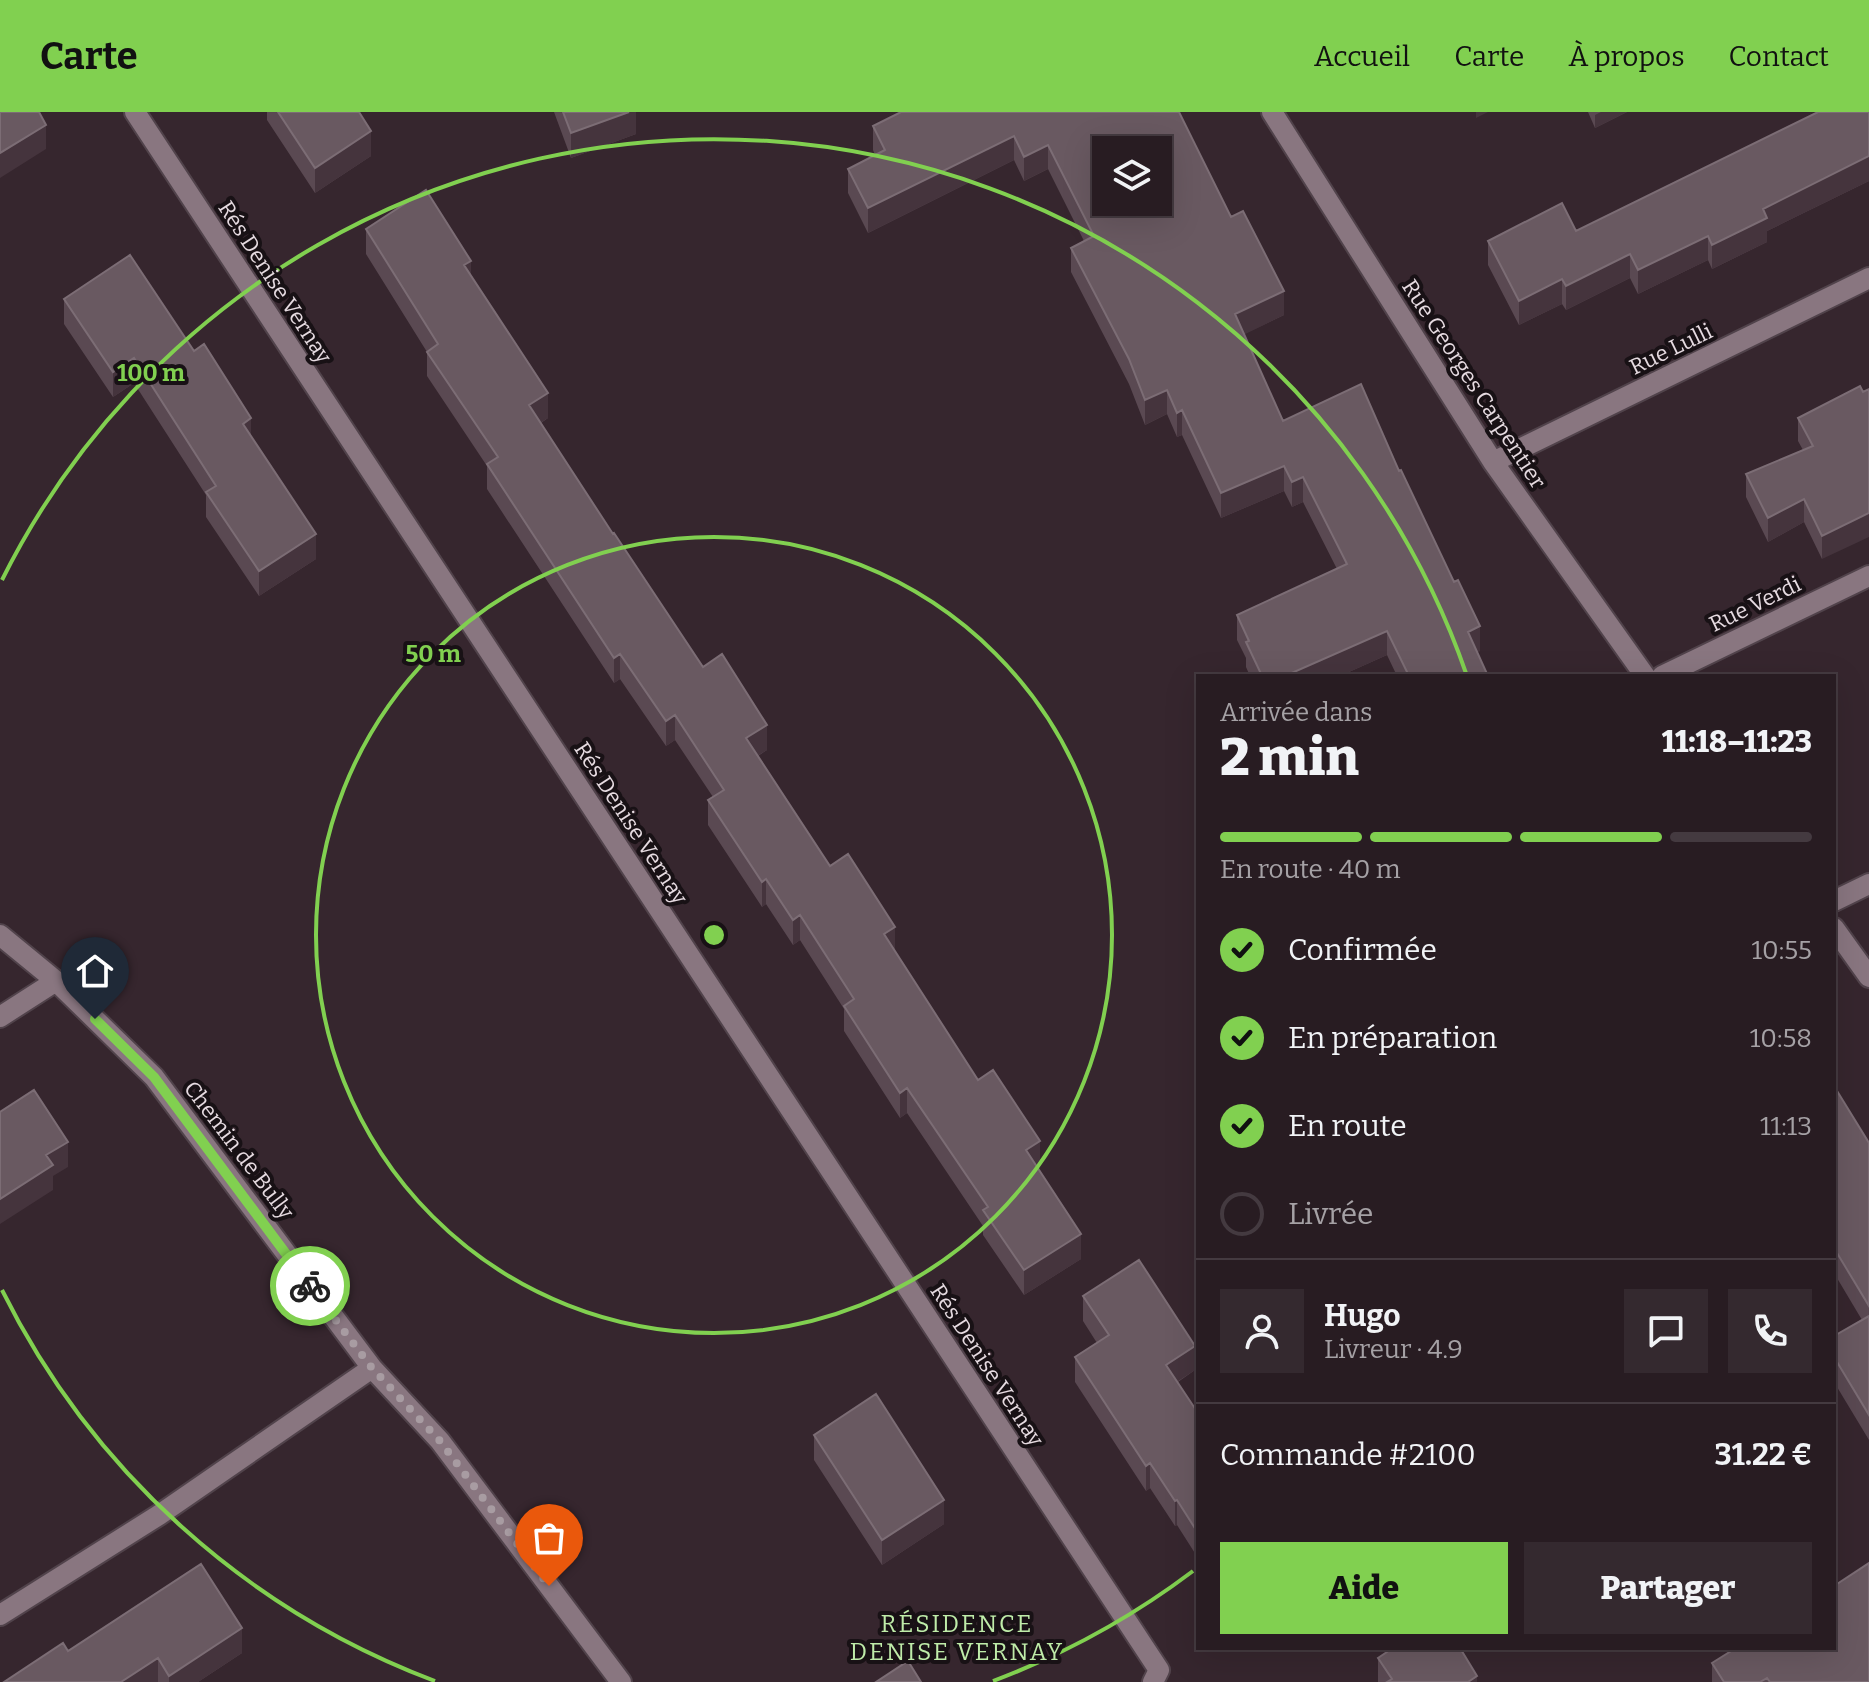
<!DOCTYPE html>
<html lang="fr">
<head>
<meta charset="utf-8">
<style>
  :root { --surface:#281c22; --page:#34292f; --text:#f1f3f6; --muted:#a5a1a5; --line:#443a40; --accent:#81d050 }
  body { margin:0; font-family:Bitter,serif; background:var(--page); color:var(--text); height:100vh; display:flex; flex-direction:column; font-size:30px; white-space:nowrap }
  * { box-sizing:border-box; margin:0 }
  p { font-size:26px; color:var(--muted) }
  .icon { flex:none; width:44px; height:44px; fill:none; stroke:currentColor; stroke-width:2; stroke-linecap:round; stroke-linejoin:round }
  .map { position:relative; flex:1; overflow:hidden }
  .panel { position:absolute; left:1196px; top:562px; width:640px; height:976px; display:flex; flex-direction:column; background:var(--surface); border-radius:0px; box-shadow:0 8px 32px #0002,0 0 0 2px var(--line) }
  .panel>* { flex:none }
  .tools { position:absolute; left:1092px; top:24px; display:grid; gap:16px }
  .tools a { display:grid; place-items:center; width:80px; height:80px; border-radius:0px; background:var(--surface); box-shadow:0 8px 32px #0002,0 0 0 2px var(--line); font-size:40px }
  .pin { position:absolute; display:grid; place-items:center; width:68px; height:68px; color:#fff; margin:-82px -34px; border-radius:50% 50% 50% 0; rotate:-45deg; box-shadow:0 0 8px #0007 }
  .pin .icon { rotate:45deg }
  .courier { position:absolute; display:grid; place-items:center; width:80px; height:80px; margin:-40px; border:6px solid #81d050; border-radius:50%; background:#fff; color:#222; box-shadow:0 2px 10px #0007 }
  .summary em { font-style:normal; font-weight:800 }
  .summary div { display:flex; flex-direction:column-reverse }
  .summary { display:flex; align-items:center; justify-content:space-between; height:136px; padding:0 24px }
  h1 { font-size:52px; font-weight:800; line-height:60px }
  .bar { display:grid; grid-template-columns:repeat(4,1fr); gap:12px 8px; align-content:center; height:96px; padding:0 24px }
  .bar i { height:10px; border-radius:6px; background:var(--line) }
  .bar .active { background:var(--accent) }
  .bar p { grid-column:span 4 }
  .line { display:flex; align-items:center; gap:20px; padding:0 24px; border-top:2px solid var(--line) }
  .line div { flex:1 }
  .round { display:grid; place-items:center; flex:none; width:84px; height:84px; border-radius:0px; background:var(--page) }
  ol { padding:0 24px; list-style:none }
  li { display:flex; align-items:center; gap:24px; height:88px }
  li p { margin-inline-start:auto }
  li .icon { padding:8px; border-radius:50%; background:var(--accent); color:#111; stroke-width:4 }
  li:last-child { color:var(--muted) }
  li i { width:44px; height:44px; border:4px solid var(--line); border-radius:50% }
  .cta { display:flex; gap:16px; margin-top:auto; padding:16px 24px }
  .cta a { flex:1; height:92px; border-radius:0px; background:var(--accent); color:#111; font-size:32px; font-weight:800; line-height:92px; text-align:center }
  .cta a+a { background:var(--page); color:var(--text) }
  header { display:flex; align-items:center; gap:48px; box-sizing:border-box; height:112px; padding:0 40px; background:var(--accent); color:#111 }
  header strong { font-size:38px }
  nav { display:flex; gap:44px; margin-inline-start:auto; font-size:28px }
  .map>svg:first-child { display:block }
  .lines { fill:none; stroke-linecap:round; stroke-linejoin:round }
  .minor-casing { stroke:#51434b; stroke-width:24 }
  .minor { stroke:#897680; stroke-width:20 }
  .wall { fill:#5a4952 }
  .shaded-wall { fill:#45343d }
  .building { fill:#695961; stroke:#7c6d75; stroke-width:2; fill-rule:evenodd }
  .done { stroke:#a89ca2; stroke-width:8; stroke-dasharray:0 14.4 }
  .route { stroke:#81d050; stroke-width:10 }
  .ring { fill:none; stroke:#81d050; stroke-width:4 }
  .labels { text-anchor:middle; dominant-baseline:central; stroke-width:8; stroke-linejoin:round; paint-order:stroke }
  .street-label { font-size:22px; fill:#e6dbe1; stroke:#181115 }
  .neighbourhood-label { font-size:24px; letter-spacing:2px; fill:#bfeca9; stroke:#181115 }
  .centre { fill:#81d050; stroke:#181115; stroke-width:4 }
  .ring-label { font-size:24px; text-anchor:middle; font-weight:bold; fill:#81d050; stroke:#181115; stroke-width:8; stroke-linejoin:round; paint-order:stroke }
</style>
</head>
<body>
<header>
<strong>Carte</strong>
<nav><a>Accueil</a><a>Carte</a><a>À propos</a><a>Contact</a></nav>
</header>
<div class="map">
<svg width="1869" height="1570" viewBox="0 0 1869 1570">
  <rect width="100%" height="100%" fill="#36262e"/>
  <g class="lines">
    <g class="minor-casing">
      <path id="minor" d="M 135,0 L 1159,1558 L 1153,1570
        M 1272,0 L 1493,350 L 1645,564
        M 1493,350 L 1869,166
        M 1662,564 L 1869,464
        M 1834,789 L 1869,772
        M 1834,816 L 1869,865
        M 0,823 L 56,869 L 154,965 L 372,1256 L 440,1329 L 621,1570
        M 0,905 L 56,869
        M 0,1503 L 159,1403 L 372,1256"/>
    </g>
    <use href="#minor" class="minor"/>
  </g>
  <path class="wall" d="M 267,0 L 359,0 L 371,44 L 315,81 L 267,8 Z
    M 554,0 L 636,0 L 636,22 L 571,46 Z
    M 1179,0 L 1231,105 L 1284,203 L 1244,222 L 1283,309 L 1399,359 L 1480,539 L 1477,540 L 1488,564 L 1397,564 L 1387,543 L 1340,564 L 1250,564 L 1246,555 L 1246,546 L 1237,528 L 1237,503 L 1337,457 L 1303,390 L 1292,395 L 1284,379 L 1221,406 L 1182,323 L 1177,325 L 1167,302 L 1145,313 L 1129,272 L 1071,160 L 1071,136 L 1084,129 L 1048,57 L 1024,69 L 1014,48 L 868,121 L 848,81 L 848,57 L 875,43 L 873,38 L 873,14 Z
    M 1588,0 L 1627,0 L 1595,16 Z
    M 1869,0 L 1869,69 L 1767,119 L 1767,130 L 1712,157 L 1708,148 L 1638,182 L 1630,166 L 1566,198 L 1562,192 L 1519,213 L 1488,153 L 1488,129 L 1576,119 Z
    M 366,117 L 471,164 L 548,306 L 541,311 L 613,422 L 703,555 L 767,638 L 758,644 L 830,754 L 895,839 L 978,968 L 1040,1054 L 1037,1056 L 1081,1147 L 1024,1183 L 983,1123 L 983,1114 L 907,1001 L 900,1006 L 844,919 L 844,897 L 800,828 L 793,833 L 766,792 L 762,795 L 708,713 L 708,688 L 713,685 L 675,628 L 666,634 L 620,567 L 614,571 L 487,377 L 487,354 L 427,264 L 427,240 L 366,142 Z
    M 64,187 L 251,325 L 316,447 L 259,484 L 206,405 L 206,383 L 134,271 L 113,285 L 64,212 Z
    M 1860,274 L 1822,447 L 1804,410 L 1768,430 L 1746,385 L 1746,362 L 1803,338 L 1798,329 L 1798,306 Z
    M 1834,974 L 1869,1031 L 1869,1328 L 1834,1270 L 1834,1224 L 1862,1208 L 1834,1161 Z
    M 1083,1184 L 1195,1258 L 1178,1270 L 1198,1301 L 1198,1446 L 1177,1413 L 1175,1414 L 1150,1376 L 1146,1379 L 1075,1270 L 1075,1245 L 1097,1231 L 1083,1209 Z
    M 814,1323 L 944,1412 L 882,1453 L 814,1348 Z
    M 68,1539 L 242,1541 L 198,1570 L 4,1570 Z
    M 1378,1546 L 1477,1570 L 1378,1570 Z
    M 1712,1551 L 1869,1570 L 1712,1570 Z"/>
  <path class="shaded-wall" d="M 629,0 L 636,0 L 636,22 L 571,46 L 571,21 Z
    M 1476,0 L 1488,0 L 1476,6 Z
    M 1601,0 L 1627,0 L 1595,16 L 1595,3 Z
    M 46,13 L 46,37 L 0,66 L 0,41 Z
    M 371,19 L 371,44 L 315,81 L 315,56 Z
    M 1014,24 L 1014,48 L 868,121 L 868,96 Z
    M 1048,33 L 1048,57 L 1024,69 L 1024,45 Z
    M 1869,44 L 1869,69 L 1767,119 L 1767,130 L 1712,157 L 1712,133 L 1763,97 Z
    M 1708,124 L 1708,148 L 1638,182 L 1638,158 Z
    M 1630,142 L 1630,166 L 1566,198 L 1566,174 Z
    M 471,149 L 471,174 L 464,153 Z
    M 1562,167 L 1562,192 L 1519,213 L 1519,189 Z
    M 1284,179 L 1284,203 L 1235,227 L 1235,202 Z
    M 134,246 L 134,271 L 113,285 L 113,260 Z
    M 1167,278 L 1167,302 L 1145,313 L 1145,288 Z
    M 548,281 L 548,306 L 529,318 L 529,293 Z
    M 1182,298 L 1182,323 L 1177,325 L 1177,301 Z
    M 251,306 L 251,331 L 243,312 Z
    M 1284,354 L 1284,379 L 1221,406 L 1221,381 Z
    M 1303,365 L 1303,390 L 1292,395 L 1292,370 Z
    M 1804,387 L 1804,410 L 1768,430 L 1768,406 Z
    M 1869,401 L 1869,425 L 1822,447 L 1822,424 Z
    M 316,422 L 316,447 L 259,484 L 259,459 Z
    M 1480,514 L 1480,539 L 1468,545 L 1468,520 Z
    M 1387,519 L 1387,543 L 1340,564 L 1285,564 Z
    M 620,542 L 620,567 L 614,571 L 614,546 Z
    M 675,603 L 675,628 L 666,634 L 666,609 Z
    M 767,613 L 767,638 L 746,651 L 746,626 Z
    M 766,767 L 766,792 L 762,795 L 762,770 Z
    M 800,803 L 800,828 L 793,833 L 793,808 Z
    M 895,815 L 895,840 L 884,822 Z
    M 907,976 L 907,1001 L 900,1006 L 900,981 Z
    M 1040,1029 L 1040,1054 L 1026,1063 L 1026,1038 Z
    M 68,1030 L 68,1055 L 53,1064 L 53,1078 L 0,1112 L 0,1087 L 46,1043 Z
    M 1081,1122 L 1081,1147 L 1024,1183 L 1024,1158 Z
    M 1195,1234 L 1195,1258 L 1166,1277 L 1166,1253 Z
    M 1150,1351 L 1150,1376 L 1146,1379 L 1146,1354 Z
    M 944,1388 L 944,1412 L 882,1453 L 882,1428 Z
    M 1177,1388 L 1177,1413 L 1175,1414 L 1175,1389 Z
    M 242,1516 L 242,1541 L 198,1570 L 169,1570 L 169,1564 Z
    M 158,1546 L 158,1570 L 121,1570 Z
    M 1477,1564 L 1477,1570 L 1468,1570 Z"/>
  <path class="building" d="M 0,0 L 39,0 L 46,13 L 0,41 Z
    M 278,0 L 359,0 L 371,19 L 315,56 Z
    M 563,0 L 629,0 L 571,21 Z
    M 901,0 L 1179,0 L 1231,105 L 1243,99 L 1284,179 L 1235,202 L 1283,309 L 1361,272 L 1399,359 L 1401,358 L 1454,470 L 1458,468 L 1480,514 L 1468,520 L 1488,564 L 1409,564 L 1387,519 L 1285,564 L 1262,564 L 1246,530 L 1249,529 L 1237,503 L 1347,452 L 1303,365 L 1292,370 L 1284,354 L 1221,381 L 1182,298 L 1177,301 L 1167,278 L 1145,288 L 1129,247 L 1071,136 L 1094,124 L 1048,33 L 1024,45 L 1014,24 L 868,96 L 848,57 L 885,38 L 873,14 ZM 1106,38 L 1158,38 L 1158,90 L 1106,90 Z
    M 1818,0 L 1869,0 L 1869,44 L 1763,97 L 1767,106 L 1712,133 L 1708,124 L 1638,158 L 1630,142 L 1566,174 L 1562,167 L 1519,189 L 1488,129 L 1562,91 L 1576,119 Z
    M 426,78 L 471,149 L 464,153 L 548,281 L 529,293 L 613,422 L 614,421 L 703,555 L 722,542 L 767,613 L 746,626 L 830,754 L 848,742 L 895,815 L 884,822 L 978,968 L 993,958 L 1040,1029 L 1026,1038 L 1081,1122 L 1024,1158 L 983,1098 L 988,1095 L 907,976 L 900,981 L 844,894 L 854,887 L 800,803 L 793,808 L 766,767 L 762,770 L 708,688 L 724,678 L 675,603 L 666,609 L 620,542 L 614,546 L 487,352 L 498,345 L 427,240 L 438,232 L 366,117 Z
    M 130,143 L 194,239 L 204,232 L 251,306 L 243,312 L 316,422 L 259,459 L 206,380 L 216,374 L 134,246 L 113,260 L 64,187 Z
    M 1860,274 L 1863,280 L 1869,277 L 1869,401 L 1822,424 L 1804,387 L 1768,406 L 1746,362 L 1813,334 L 1798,306 Z
    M 1834,974 L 1869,1031 L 1869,1194 L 1834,1136 Z
    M 34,978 L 68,1030 L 46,1043 L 53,1053 L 0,1087 L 0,1000 Z
    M 1139,1148 L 1195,1234 L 1166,1253 L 1198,1301 L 1198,1421 L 1177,1388 L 1175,1389 L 1150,1351 L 1146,1354 L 1075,1245 L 1109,1223 L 1083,1184 Z
    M 1869,1204 L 1869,1303 L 1834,1245 L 1834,1224 Z
    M 876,1282 L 944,1388 L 882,1428 L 814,1323 Z
    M 1869,1451 L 1869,1570 L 1770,1570 L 1767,1566 L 1760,1570 L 1724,1570 L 1712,1551 L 1736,1536 L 1834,1536 L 1834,1474 Z
    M 201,1452 L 242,1516 L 169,1564 L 158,1546 L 121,1570 L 4,1570 L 63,1531 L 68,1539 Z
    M 1393,1536 L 1460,1536 L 1477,1564 L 1468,1570 L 1387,1570 L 1392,1567 L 1378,1546 Z
    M 908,1549 L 921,1570 L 876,1570 Z"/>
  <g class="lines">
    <path class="done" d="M 310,1174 L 372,1256 L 440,1329 L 549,1474"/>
    <path class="route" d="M 95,907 L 154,965 L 310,1174"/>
  </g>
  <g class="ring">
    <circle cx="714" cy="823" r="398"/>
    <path d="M1193 1459A796 796 0 0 1 993 1569M435 1569A796 796 0 0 1 2 1178M2 468A796 796 0 0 1 1467 564"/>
  </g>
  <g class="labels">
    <g class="street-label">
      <text transform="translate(275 170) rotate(57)">Rés Denise Vernay</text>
      <text transform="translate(1671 237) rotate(-26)">Rue Lulli</text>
      <text transform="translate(1474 272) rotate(57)">Rue Georges Carpentier</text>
      <text transform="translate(1755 492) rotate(-26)">Rue Verdi</text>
      <text transform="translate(631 711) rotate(57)">Rés Denise Vernay</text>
      <text transform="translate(239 1038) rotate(53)">Chemin de Bully</text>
      <text transform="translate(987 1253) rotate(57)">Rés Denise Vernay</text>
    </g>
    <g class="neighbourhood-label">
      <text x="957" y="1512">RÉSIDENCE<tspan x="957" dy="28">DENISE VERNAY</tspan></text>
    </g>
  </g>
  <circle cx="714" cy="823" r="12" class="centre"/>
  <g class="ring-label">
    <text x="151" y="269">100 m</text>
    <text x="433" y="550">50 m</text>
  </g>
</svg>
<div class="tools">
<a><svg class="icon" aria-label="layers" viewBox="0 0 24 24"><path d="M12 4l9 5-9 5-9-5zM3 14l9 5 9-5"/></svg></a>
</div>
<div class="pin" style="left:549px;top:1474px;background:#ea580c"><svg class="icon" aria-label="bag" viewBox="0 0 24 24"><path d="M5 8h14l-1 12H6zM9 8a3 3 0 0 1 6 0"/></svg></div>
<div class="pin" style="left:95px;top:907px;background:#1f2937"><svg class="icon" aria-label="home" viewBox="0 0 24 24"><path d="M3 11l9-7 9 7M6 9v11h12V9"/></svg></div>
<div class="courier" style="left:310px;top:1174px"><svg class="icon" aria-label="bike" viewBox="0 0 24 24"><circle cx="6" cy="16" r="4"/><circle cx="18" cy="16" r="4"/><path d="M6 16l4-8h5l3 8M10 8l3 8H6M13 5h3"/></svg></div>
<section class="panel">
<div class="summary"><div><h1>2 min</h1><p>Arrivée dans</p></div><em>11:18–11:23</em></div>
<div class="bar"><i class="active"></i><i class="active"></i><i class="active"></i><i></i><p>En route · 40 m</p></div>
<ol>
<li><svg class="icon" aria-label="check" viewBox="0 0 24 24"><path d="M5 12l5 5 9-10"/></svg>Confirmée<p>10:55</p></li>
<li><svg class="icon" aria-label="check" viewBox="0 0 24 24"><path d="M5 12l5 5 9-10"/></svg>En préparation<p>10:58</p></li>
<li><svg class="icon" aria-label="check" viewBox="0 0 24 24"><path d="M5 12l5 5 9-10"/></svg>En route<p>11:13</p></li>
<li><i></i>Livrée</li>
</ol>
<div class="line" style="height:144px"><a class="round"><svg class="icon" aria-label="person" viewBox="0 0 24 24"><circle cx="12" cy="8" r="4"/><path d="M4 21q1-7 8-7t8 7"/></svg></a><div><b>Hugo</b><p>Livreur · 4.9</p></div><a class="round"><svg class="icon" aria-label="chat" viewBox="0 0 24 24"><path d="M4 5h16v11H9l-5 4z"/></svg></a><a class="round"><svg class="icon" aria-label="phone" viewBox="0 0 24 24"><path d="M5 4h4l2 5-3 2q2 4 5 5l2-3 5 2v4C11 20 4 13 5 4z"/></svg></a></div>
<div class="line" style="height:104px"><div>Commande #2100</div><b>31.22 €</b></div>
<div class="cta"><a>Aide</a><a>Partager</a></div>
</section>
</div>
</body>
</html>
